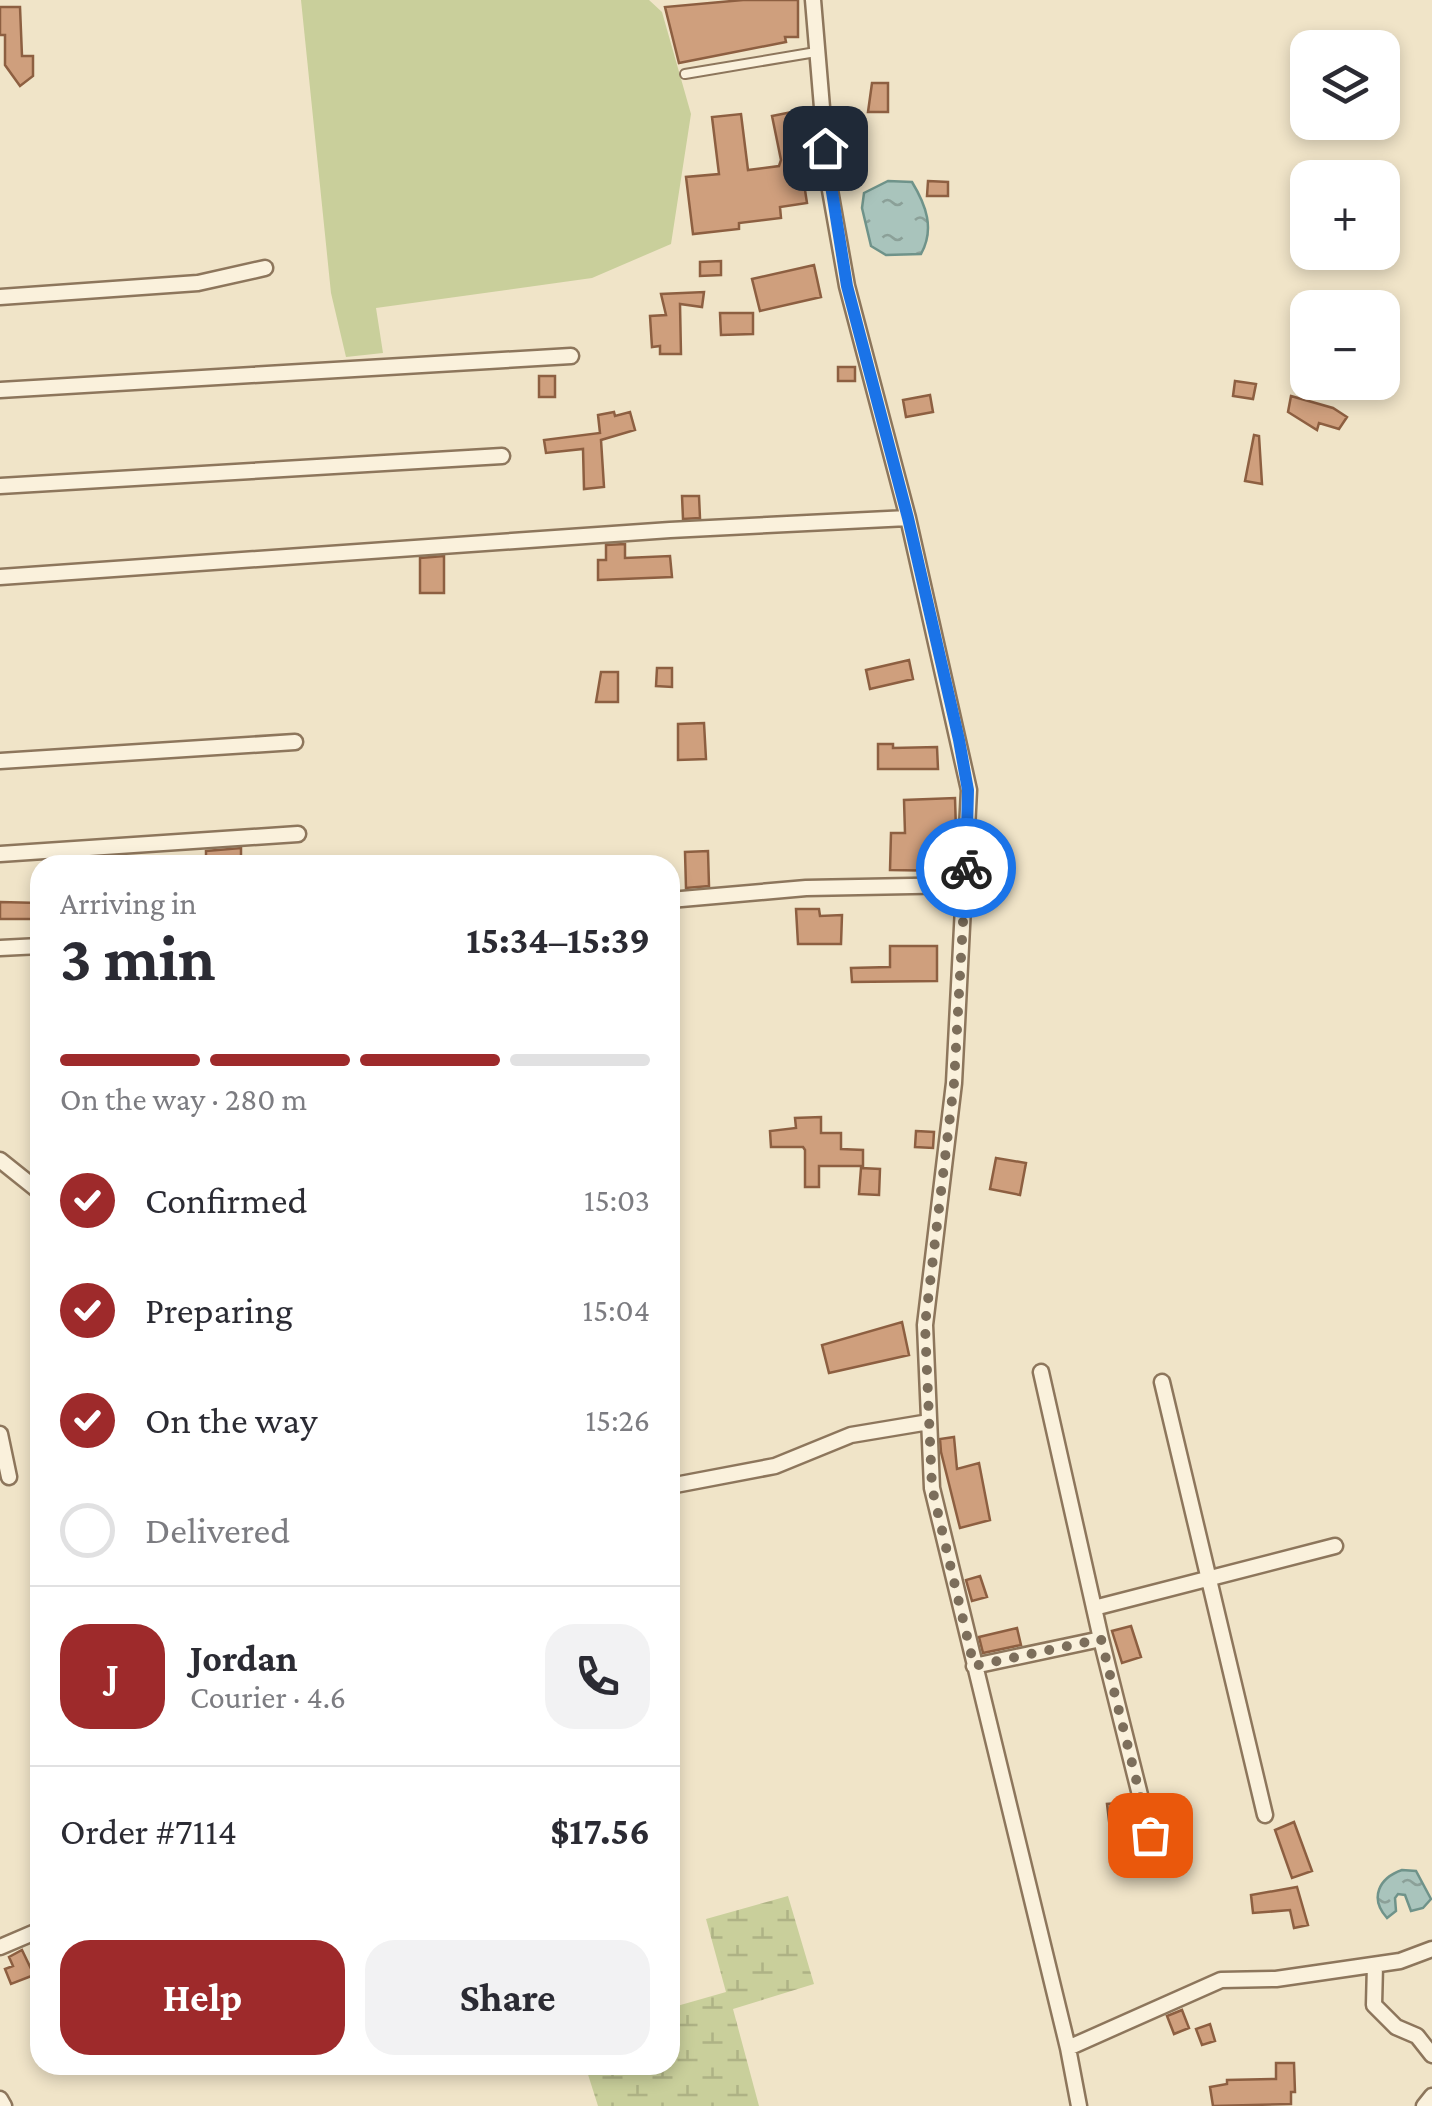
<!DOCTYPE html>
<html lang="en">
<head>
<meta charset="utf-8">
<style>
  :root { --surface:#fff; --page:#f2f2f3; --text:#2b2b33; --muted:#7c7c81; --line:#e1e1e2; --accent:#9e2a2b }
  body { margin:0; font-family:"Crimson Pro",serif; background:var(--page); color:var(--text); height:100vh; display:flex; flex-direction:column; font-size:38px; white-space:nowrap }
  * { box-sizing:border-box; margin:0 }
  p { font-size:32px; color:var(--muted) }
  .icon { flex:none; width:55px; height:55px; fill:none; stroke:currentColor; stroke-width:2; stroke-linecap:round; stroke-linejoin:round }
  .map { position:relative; flex:1; overflow:hidden }
  .panel { position:absolute; left:30px; top:855px; width:650px; height:1220px; display:flex; flex-direction:column; background:var(--surface); border-radius:30px; box-shadow:0 5px 15px #0003 }
  .panel>* { flex:none }
  .buttons { position:absolute; left:1290px; top:30px; display:grid; gap:20px }
  .buttons a { display:grid; place-items:center; width:110px; height:110px; border-radius:20px; background:var(--surface); box-shadow:0 5px 15px #0003; font-size:50px }
  .pin { position:absolute; display:grid; place-items:center; width:85px; height:85px; color:#fff; margin:-42px; border-radius:20px; box-shadow:0 5px 15px #0006 }
  .courier { position:absolute; display:grid; place-items:center; width:100px; height:100px; margin:-50px; border:8px solid #1a73e8; border-radius:50%; background:#fff; color:#222; box-shadow:0 2px 12px #0007 }
  .headline em { font-style:normal; font-weight:700 }
  .headline div { display:flex; flex-direction:column-reverse }
  .headline { display:flex; align-items:center; justify-content:space-between; height:170px; padding:0 30px }
  h1 { font-size:65px; font-weight:700; line-height:75px }
  .bar { display:grid; grid-template-columns:repeat(4,1fr); gap:15px 10px; align-content:center; height:120px; padding:0 30px }
  .bar i { height:12px; border-radius:8px; background:var(--line) }
  .bar .active { background:var(--accent) }
  .bar p { grid-column:span 4 }
  .line { display:flex; align-items:center; gap:25px; padding:0 30px; border-top:2px solid var(--line) }
  .line div { flex:1 }
  .round { display:grid; place-items:center; flex:none; width:105px; height:105px; border-radius:30px; background:var(--page) }
  ol { padding:0 30px; list-style:none }
  li { display:flex; align-items:center; gap:30px; height:110px }
  li p { margin-inline-start:auto }
  li .icon { padding:10px; border-radius:50%; background:var(--accent); color:#fff; stroke-width:4 }
  li:last-child { color:var(--muted) }
  li i { width:55px; height:55px; border:5px solid var(--line); border-radius:50% }
  .button { display:flex; gap:20px; margin-top:auto; padding:20px 30px }
  .button a { flex:1; height:115px; border-radius:30px; background:var(--accent); color:#fff; font-size:40px; font-weight:700; line-height:115px; text-align:center }
  .button a+a { background:var(--page); color:var(--text) }
  .map>svg:first-child { display:block }
  .wetland { fill:url(#wetland-marsh) }
  .pitch { fill:#c9cf9b }
  .water { fill:url(#water-ripples); stroke:#6f938a; stroke-width:2.5 }
  .building { fill:#cf9f7d; stroke:#8d5f41; stroke-width:2.5 }
  .lines { fill:none; stroke-linecap:round; stroke-linejoin:round }
  .lane-casing { stroke:#8d765c; stroke-width:12 }
  .street-casing { stroke:#8d765c; stroke-width:19 }
  .lane { stroke:#faf1dc; stroke-width:8 }
  .street { stroke:#faf1dc; stroke-width:14 }
  .done { stroke:#7c6e5b; stroke-width:10; stroke-dasharray:0 18 }
  .route { stroke:#1a73e8; stroke-width:12 }
</style>
</head>
<body>
<div class="map">
<svg width="1432" height="2106" viewBox="0 0 1432 2106">
  <defs>
    <pattern id="wetland-marsh" width="20" height="14" patternUnits="userSpaceOnUse" patternTransform="scale(2.5)"><rect width="20" height="14" fill="#c9cf9b"/><path d="M1 5h8M5 5V1M11 12h8M15 12V8" fill="none" stroke="#aeb285"/></pattern>
    <pattern id="water-ripples" width="26" height="14" patternUnits="userSpaceOnUse" patternTransform="scale(2.5)"><rect width="26" height="14" fill="#a9c4bc"/><path d="M2 4q2-2 4 0t4 0M15 11q2-2 4 0t4 0" fill="none" stroke="#8ba098"/></pattern>
  </defs>
  <rect width="100%" height="100%" fill="#f0e4c8"/>
  <path class="wetland" d="M 788,1896 L 814,1984 L 733,2009 L 759,2106 L 598,2106 L 585,2065 L 670,2065 L 670,2008 L 726,1992 L 706,1919 Z"/>
  <path class="pitch" d="M 301,0 L 649,0 L 662,12 L 691,114 L 671,244 L 592,278 L 376,308 L 383,353 L 346,357 L 331,293 Z"/>
  <path class="water" d="M 888,181 L 912,182 C 926,205 935,229 921,254 L 886,255 L 871,246 L 862,208 L 864,193 Z
    M 1402,1870 L 1416,1871 L 1431,1899 L 1423,1908 L 1411,1911 L 1405,1895 L 1398,1894 L 1395,1898 L 1396,1911 L 1387,1918 C 1369,1898 1379,1878 1402,1870 Z"/>
  <path class="building" d="M 743,0 L 798,0 L 798,37 L 785,37 L 786,42 L 679,63 L 665,7 Z
    M 0,7 L 20,7 L 22,56 L 33,56 L 33,76 L 20,86 L 5,65 L 5,35 L 0,35 Z
    M 872,83 L 888,83 L 888,112 L 868,112 Z
    M 797,111 L 804,144 L 798,145 L 807,203 L 780,207 L 781,218 L 739,223 L 739,229 L 693,234 L 686,177 L 719,174 L 712,117 L 741,114 L 748,170 L 779,166 L 781,160 L 772,116 Z
    M 928,181 L 948,182 L 948,196 L 927,196 Z
    M 721,261 L 721,275 L 700,276 L 700,262 Z
    M 814,265 L 821,297 L 760,311 L 752,279 Z
    M 704,292 L 702,307 L 680,304 L 681,354 L 660,354 L 660,346 L 652,347 L 650,316 L 666,315 L 661,294 Z
    M 720,313 L 753,313 L 753,334 L 721,335 Z
    M 838,367 L 855,367 L 855,381 L 838,381 Z
    M 539,376 L 555,376 L 555,397 L 539,397 Z
    M 1235,381 L 1256,384 L 1253,399 L 1233,396 Z
    M 930,395 L 933,412 L 906,417 L 903,400 Z
    M 1291,396 L 1333,408 L 1347,417 L 1339,429 L 1319,423 L 1317,430 L 1288,412 Z
    M 614,412 L 615,416 L 630,412 L 635,430 L 601,440 L 604,487 L 584,489 L 583,449 L 546,453 L 544,440 L 600,433 L 598,415 Z
    M 1254,435 L 1259,436 L 1262,484 L 1245,481 Z
    M 682,496 L 699,496 L 700,518 L 683,519 Z
    M 625,544 L 625,558 L 670,556 L 672,577 L 598,580 L 598,560 L 606,560 L 606,545 Z
    M 444,556 L 444,593 L 420,593 L 420,558 Z
    M 909,660 L 913,679 L 870,689 L 866,670 Z
    M 657,668 L 672,668 L 672,687 L 656,686 Z
    M 601,672 L 618,672 L 618,702 L 596,702 Z
    M 704,723 L 706,759 L 678,760 L 678,724 Z
    M 878,744 L 893,744 L 893,748 L 937,747 L 938,769 L 878,769 Z
    M 955,798 L 956,831 L 950,832 L 949,871 L 890,870 L 891,833 L 905,833 L 904,800 Z
    M 241,848 L 241,865 L 206,865 L 206,851 Z
    M 708,851 L 709,886 L 686,888 L 685,852 Z
    M 0,902 L 40,903 L 40,919 L 0,919 Z
    M 796,909 L 819,909 L 820,916 L 842,915 L 841,944 L 798,944 Z
    M 890,946 L 937,946 L 937,981 L 852,982 L 851,968 L 890,967 Z
    M 821,1117 L 821,1133 L 841,1133 L 841,1149 L 863,1150 L 863,1166 L 819,1166 L 819,1187 L 805,1187 L 805,1150 L 803,1147 L 771,1147 L 770,1131 L 796,1128 L 795,1118 Z
    M 916,1131 L 934,1132 L 933,1148 L 915,1147 Z
    M 996,1158 L 1026,1163 L 1020,1195 L 990,1189 Z
    M 861,1168 L 880,1169 L 879,1195 L 859,1194 Z
    M 902,1322 L 909,1355 L 829,1373 L 822,1345 Z
    M 954,1437 L 957,1469 L 979,1463 L 990,1520 L 960,1528 L 941,1452 L 940,1439 Z
    M 980,1576 L 987,1597 L 972,1601 L 966,1580 Z
    M 1131,1626 L 1141,1657 L 1122,1663 L 1112,1631 Z
    M 1017,1628 L 1021,1645 L 983,1653 L 979,1637 Z
    M 1131,1802 L 1137,1851 L 1113,1854 L 1107,1804 Z
    M 1294,1822 L 1312,1871 L 1292,1878 L 1275,1830 Z
    M 1297,1887 L 1308,1925 L 1294,1928 L 1290,1910 L 1253,1913 L 1251,1895 Z
    M 22,1950 L 34,1975 L 11,1984 L 5,1969 L 13,1966 L 9,1957 Z
    M 1182,2010 L 1189,2028 L 1174,2034 L 1167,2016 Z
    M 1210,2024 L 1215,2041 L 1202,2045 L 1196,2029 Z
    M 1276,2063 L 1294,2063 L 1295,2092 L 1291,2092 L 1291,2104 L 1213,2106 L 1210,2087 L 1227,2084 L 1227,2080 L 1276,2079 Z"/>
  <g class="lines">
    <g class="lane-casing">
      <path id="lane" d="M 685,74 L 816,52"/>
    </g>
    <g class="street-casing">
      <path id="street" d="M 813,0 L 828,179 L 847,286 L 908,518 L 969,790 L 954,1083 L 925,1325 L 932,1488 L 1068,2048 L 1079,2106
        M 0,297 L 198,283 L 265,268
        M 0,390 L 571,356
        M 0,486 L 502,456
        M 0,577 L 670,530 L 908,518
        M 0,761 L 295,742
        M 0,854 L 298,834
        M 670,900 L 806,888 L 964,885
        M 0,948 L 40,946
        M 0,1160 L 40,1192
        M 1162,1382 L 1265,1815
        M 0,1434 L 9,1477
        M 670,1486 L 775,1466 L 851,1435 L 929,1422
        M 1094,1608 L 1335,1546
        M 1101,1639 L 1150,1835
        M 974,1666 L 1101,1639 L 1041,1372
        M 0,1947 L 40,1930
        M 1375,1965 L 1374,2005 L 1396,2027 L 1417,2036 L 1432,2055
        M 1068,2048 L 1221,1980 L 1276,1979 L 1400,1961 L 1432,1949
        M 0,2099 L 4,2106
        M 1424,2106 L 1432,2096"/>
    </g>
    <use href="#lane" class="lane"/>
    <use href="#street" class="street"/>
  </g>
  <g class="lines">
    <path class="done" d="M 966,868 L 954,1083 L 925,1325 L 932,1488 L 974,1666 L 1101,1639 L 1150,1835"/>
    <path class="route" d="M 825,148 L 847,286 L 908,518 L 959,740 L 968,790 L 966,868"/>
  </g>
</svg>
<div class="buttons">
<a><svg class="icon" aria-label="layers" viewBox="0 0 24 24"><path d="M12 4l9 5-9 5-9-5zM3 14l9 5 9-5"/></svg></a>
<a>+</a>
<a>−</a>
</div>
<div class="pin" style="left:1150px;top:1835px;background:#ea580c"><svg class="icon" aria-label="bag" viewBox="0 0 24 24"><path d="M5 8h14l-1 12H6zM9 8a3 3 0 0 1 6 0"/></svg></div>
<div class="pin" style="left:825px;top:148px;background:#1f2937"><svg class="icon" aria-label="home" viewBox="0 0 24 24"><path d="M3 11l9-7 9 7M6 9v11h12V9"/></svg></div>
<div class="courier" style="left:966px;top:868px"><svg class="icon" aria-label="bike" viewBox="0 0 24 24"><circle cx="6" cy="16" r="4"/><circle cx="18" cy="16" r="4"/><path d="M6 16l4-8h5l3 8M10 8l3 8H6M13 5h3"/></svg></div>
<section class="panel">
<div class="headline"><div><h1>3 min</h1><p>Arriving in</p></div><em>15:34–15:39</em></div>
<div class="bar"><i class="active"></i><i class="active"></i><i class="active"></i><i></i><p>On the way · 280 m</p></div>
<ol>
<li><svg class="icon" aria-label="check" viewBox="0 0 24 24"><path d="M5 12l5 5 9-10"/></svg>Confirmed<p>15:03</p></li>
<li><svg class="icon" aria-label="check" viewBox="0 0 24 24"><path d="M5 12l5 5 9-10"/></svg>Preparing<p>15:04</p></li>
<li><svg class="icon" aria-label="check" viewBox="0 0 24 24"><path d="M5 12l5 5 9-10"/></svg>On the way<p>15:26</p></li>
<li><i></i>Delivered</li>
</ol>
<div class="line" style="height:180px"><b class="round" style="background:var(--accent);color:#fff">J</b><div><b>Jordan</b><p>Courier · 4.6</p></div><a class="round"><svg class="icon" aria-label="phone" viewBox="0 0 24 24"><path d="M5 4h4l2 5-3 2q2 4 5 5l2-3 5 2v4C11 20 4 13 5 4z"/></svg></a></div>
<div class="line" style="height:130px"><div>Order #7114</div><b>$17.56</b></div>
<div class="button"><a>Help</a><a>Share</a></div>
</section>
</div>
</body>
</html>
